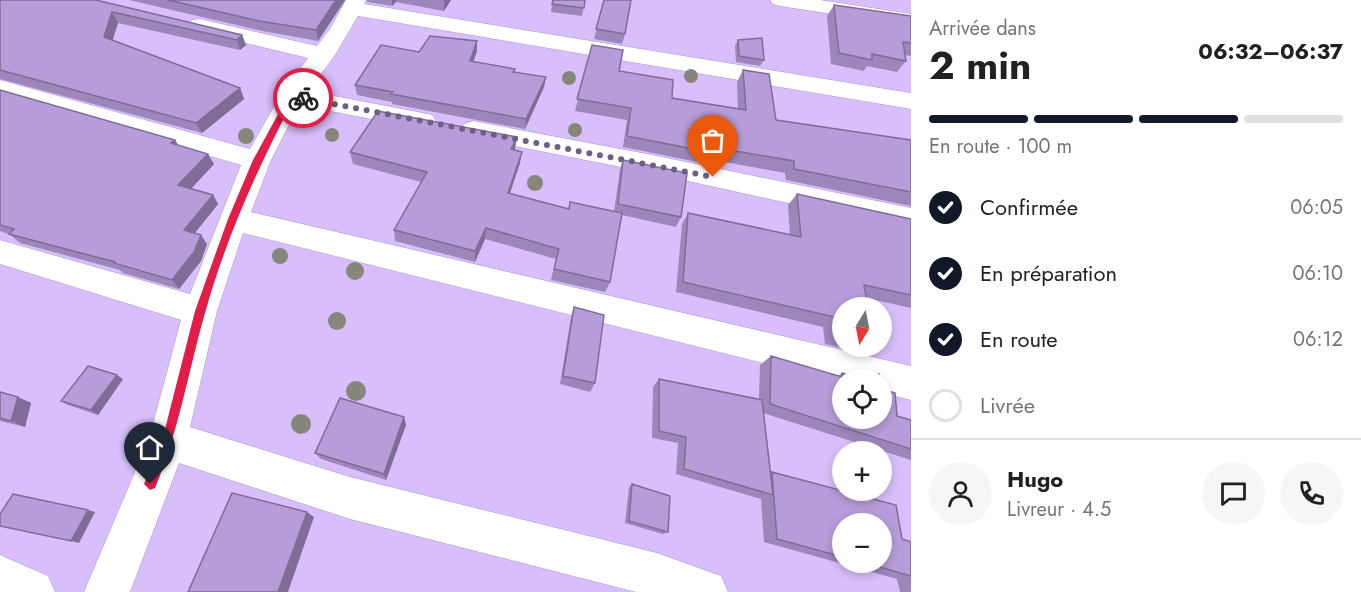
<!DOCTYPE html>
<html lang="fr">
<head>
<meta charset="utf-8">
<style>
  :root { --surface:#fff; --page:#f6f6f6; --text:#202124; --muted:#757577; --line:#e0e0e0; --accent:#111827 }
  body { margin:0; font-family:Jost,sans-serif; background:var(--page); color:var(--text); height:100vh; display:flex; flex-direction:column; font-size:22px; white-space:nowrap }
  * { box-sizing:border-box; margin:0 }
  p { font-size:20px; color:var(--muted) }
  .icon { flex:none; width:33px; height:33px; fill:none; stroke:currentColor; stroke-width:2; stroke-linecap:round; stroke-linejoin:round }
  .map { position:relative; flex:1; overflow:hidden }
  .sheet { display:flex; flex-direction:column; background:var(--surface); width:450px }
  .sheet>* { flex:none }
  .needle { width:39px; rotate:190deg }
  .buttons { position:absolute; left:832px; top:297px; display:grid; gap:12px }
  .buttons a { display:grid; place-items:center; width:60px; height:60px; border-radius:50%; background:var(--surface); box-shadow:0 3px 9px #0003; font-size:30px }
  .pin { position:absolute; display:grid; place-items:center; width:51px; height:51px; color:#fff; margin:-62px -26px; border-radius:50% 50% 50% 0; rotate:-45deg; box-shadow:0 0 6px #0007 }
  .pin .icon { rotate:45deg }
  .courier { position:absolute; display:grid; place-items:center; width:60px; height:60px; margin:-30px; border:4px solid #e11d48; border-radius:50%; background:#fff; color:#222; box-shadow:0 2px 8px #0007 }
  .summary em { font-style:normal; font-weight:700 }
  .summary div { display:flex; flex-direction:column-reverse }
  .summary { display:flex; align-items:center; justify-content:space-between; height:102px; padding:0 18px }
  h1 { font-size:39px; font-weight:700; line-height:45px }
  .bar { display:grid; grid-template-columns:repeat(4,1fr); gap:9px 6px; align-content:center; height:72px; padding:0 18px }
  .bar i { height:8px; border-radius:4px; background:var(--line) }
  .bar .current { background:var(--accent) }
  .bar p { grid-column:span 4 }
  .line { display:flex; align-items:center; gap:15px; padding:0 18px; border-top:2px solid var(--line) }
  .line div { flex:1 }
  .round { display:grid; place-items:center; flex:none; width:63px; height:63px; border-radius:32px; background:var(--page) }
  ol { padding:0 18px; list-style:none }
  li { display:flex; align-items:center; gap:18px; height:66px }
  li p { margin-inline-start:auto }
  li .icon { padding:6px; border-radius:50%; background:var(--accent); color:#fff; stroke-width:4 }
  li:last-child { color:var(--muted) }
  li i { width:33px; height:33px; border:3px solid var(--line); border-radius:50% }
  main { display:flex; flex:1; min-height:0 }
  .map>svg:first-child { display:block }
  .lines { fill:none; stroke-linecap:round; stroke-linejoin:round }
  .street-casing { stroke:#ad94cd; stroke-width:1 }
  .street { fill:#fff; fill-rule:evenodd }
  .tree { fill:#87867a }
  .wall { fill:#9d86ba; fill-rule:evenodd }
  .shaded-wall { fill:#7f6d97 }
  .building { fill:#b69cd8; stroke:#7f6d97; stroke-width:1.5 }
  .route { fill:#e11d48 }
  .done { stroke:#6f5f84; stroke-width:6; stroke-dasharray:0 10.8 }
</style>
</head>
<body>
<main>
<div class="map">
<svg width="911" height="592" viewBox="0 0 911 592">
  <rect width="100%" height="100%" fill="#d8befa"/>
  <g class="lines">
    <g class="street-casing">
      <path id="street" d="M 346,0 L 366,0 L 364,4 L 911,93 L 911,109 L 358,16 L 335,55 L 308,91 L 423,113 L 432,115 L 436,121 L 432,127 L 423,129 L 299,105 L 271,160 L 251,212 L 911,366 L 911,400 L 882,393 L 882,380 L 843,380 L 843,383 L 243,233 L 217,311 L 190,427 L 350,477 L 657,553 L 721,576 L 728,592 L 636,592 L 350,519 L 179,463 L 130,592 L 84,592 L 149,439 L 181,320 L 0,264 L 0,240 L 190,294 L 241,165 L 0,95 L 0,80 L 250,149 L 280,96 L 308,58 L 192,30 L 189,25 L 192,20 L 200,19 L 317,46 L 330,29 Z
        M 770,0 L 820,0 L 911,14 L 911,26 L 780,6 L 773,4 Z
        M 473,121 L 647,154 L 911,208 L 911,230 L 647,172 L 464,136 L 460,130 L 464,124 Z
        M 0,555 L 48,576 L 55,592 L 0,592 Z"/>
    </g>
    <use href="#street" class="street"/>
  </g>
  <g class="tree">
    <circle cx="691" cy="76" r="7"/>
    <circle cx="569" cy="78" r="7"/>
    <circle cx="575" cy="130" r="7"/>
    <circle cx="332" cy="135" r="7"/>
    <circle cx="246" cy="136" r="8"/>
    <circle cx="535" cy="183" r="8"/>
    <circle cx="280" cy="256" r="8"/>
    <circle cx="355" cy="271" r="9"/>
    <circle cx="337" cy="321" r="9"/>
    <circle cx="356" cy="391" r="10"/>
    <circle cx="301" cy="424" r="10"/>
  </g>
  <path class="wall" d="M 0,0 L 96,0 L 242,35 L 246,45 L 240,50 L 118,23 L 112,41 L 240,88 L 244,99 L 202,133 L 0,79 Z
    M 129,0 L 345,0 L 318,41 L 263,31 Z
    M 367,0 L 451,0 L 444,11 L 396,2 L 392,6 L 367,2 Z
    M 585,0 L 582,16 L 551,12 L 552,4 Z
    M 604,0 L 625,34 L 622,44 L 594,39 Z
    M 834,5 L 911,16 L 911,56 L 905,55 L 906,61 L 897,72 L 867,66 L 864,71 L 831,64 L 827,16 Z
    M 738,40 L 764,60 L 760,66 L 736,62 L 735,46 Z
    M 592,45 L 619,71 L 672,98 L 738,109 L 737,82 L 743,70 L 776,120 L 911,140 L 911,206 L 786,180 L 785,173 L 725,162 L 722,167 L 623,147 L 627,120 L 575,111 Z
    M 477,51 L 473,62 L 514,72 L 546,77 L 544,87 L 525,129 L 392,104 L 392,102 L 357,95 L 355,85 L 419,52 Z
    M 0,90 L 175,140 L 179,146 L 214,164 L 191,189 L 213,195 L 218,204 L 195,233 L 207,244 L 201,261 L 179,289 L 123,273 L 120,270 L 20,243 L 9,234 L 0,231 Z
    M 515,149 L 515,150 L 520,163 L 510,193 L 569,209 L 614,212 L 620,169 L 623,160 L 681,217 L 676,227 L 622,215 L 610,282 L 605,292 L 551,280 L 556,259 L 485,239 L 475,262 L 395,241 L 394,230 L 421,182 L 353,164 L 350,152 Z
    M 797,194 L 911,219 L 911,308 L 866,298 L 843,308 L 843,346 L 868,346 L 860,352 L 825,344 L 823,327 L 676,292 L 682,224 L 688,213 L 790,235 L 788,205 Z
    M 574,307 L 595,383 L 590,392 L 560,384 L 571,317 Z
    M 771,356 L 838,376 L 842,373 L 855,377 L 859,374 L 879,374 L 843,380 L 897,416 L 911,420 L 911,460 L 763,413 L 770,473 L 772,472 L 902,539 L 911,542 L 911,592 L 900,592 L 897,579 L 764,542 L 761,499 L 676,474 L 678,443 L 652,438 L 653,387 L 659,379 L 759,399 L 760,365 ZM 843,524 L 882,562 L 843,562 Z
    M 123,379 L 98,415 L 68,405 L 61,401 Z
    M 0,392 L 31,403 L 25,427 L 0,421 Z
    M 404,417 L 406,425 L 386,480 L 321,459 L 315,453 Z
    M 632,484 L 668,532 L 663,534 L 625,523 L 629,487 Z"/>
  <path class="shaded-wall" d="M 336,0 L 345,0 L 318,41 L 316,30 Z
    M 392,0 L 396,0 L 396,2 L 392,6 Z
    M 444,0 L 451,0 L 444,11 Z
    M 112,12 L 118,23 L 110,48 L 104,37 Z
    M 242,35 L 246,45 L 240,50 L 237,40 Z
    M 477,41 L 477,51 L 470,71 L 470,61 Z
    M 546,77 L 544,87 L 525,129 L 526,119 Z
    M 240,88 L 244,99 L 202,133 L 196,123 Z
    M 517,137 L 515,149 L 510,161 L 511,149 Z
    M 175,140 L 181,150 L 171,143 Z
    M 522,152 L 520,163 L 506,204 L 508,193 Z
    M 208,154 L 214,164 L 185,195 L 178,185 Z
    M 213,195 L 218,204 L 190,239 L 184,230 Z
    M 486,228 L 485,239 L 475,262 L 475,251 Z
    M 201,235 L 207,244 L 201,261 L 179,289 L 172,280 Z
    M 117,375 L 123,379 L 98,415 L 91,410 Z
    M 18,397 L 31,403 L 25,427 L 11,421 Z
    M 404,417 L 406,425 L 386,480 L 384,474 Z
    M 88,510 L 95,512 L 79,543 L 71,541 Z
    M 307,512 L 314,517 L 288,592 L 278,592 Z"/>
  <path class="building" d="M 0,0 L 96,0 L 242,35 L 237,40 L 112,12 L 104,37 L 240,88 L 196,123 L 0,70 Z
    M 168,0 L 336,0 L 316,30 L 259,21 Z
    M 553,0 L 585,0 L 584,8 L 552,4 Z
    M 604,0 L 631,0 L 625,34 L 596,29 Z
    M 834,5 L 911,16 L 911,43 L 903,42 L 906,61 L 872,54 L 872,60 L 839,53 Z
    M 430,36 L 477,41 L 470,61 L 515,69 L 513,72 L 546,77 L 526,119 L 391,94 L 393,92 L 355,85 L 381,45 L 419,52 Z
    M 762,38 L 764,60 L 739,56 L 738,40 Z
    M 592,45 L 623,50 L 619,71 L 673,80 L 672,98 L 746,110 L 743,70 L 769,74 L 776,120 L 911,140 L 911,192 L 794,169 L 794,161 L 729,150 L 729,156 L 627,136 L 631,108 L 577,99 Z
    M 0,90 L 175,140 L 171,143 L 208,154 L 178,185 L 213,195 L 184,230 L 201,235 L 194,252 L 172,280 L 114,263 L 115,262 L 9,234 L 14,229 L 0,225 Z
    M 378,111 L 517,137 L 511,149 L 522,152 L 508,193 L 569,209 L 570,202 L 622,213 L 610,282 L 554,269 L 559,249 L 486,228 L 475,251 L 394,230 L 427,172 L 350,152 Z
    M 623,160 L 687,173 L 681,217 L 618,204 Z
    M 797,194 L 911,219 L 911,295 L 864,285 L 868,308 L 843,308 L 843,336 L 837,334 L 835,317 L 683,282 L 688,213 L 801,237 Z
    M 574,307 L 604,315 L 595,383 L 563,376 Z
    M 771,356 L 842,377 L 842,373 L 856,377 L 859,374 L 879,374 L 879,380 L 843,380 L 843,418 L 882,418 L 882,389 L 895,393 L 897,416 L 911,420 L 911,449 L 770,404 Z
    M 88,366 L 117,375 L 91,410 L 61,401 Z
    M 659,379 L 762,400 L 773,495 L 684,469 L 686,437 L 659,431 Z
    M 0,392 L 18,397 L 11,421 L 0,418 Z
    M 340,398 L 404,417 L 384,474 L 315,453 Z
    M 772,472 L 896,505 L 902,539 L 911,542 L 911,576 L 862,562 L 882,562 L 882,524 L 843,524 L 843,557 L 777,539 Z
    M 632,484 L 670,496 L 668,532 L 629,521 Z
    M 232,493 L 307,512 L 278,592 L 188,592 Z
    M 13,494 L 88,510 L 71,541 L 0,526 L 0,514 Z"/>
  <path class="route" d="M 292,94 L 307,98 L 303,100 L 294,99 C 258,167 226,238 205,313 C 188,373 179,430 155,488 L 150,490 L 144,484 L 162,441 L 195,311 L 228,219 L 253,160 L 288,96 Z"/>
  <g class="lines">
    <path class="done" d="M 303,98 L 713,177"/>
  </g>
</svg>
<div class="buttons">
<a><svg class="needle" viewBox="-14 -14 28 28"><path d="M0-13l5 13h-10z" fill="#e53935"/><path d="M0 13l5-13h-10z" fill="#757577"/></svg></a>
<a><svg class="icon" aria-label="locate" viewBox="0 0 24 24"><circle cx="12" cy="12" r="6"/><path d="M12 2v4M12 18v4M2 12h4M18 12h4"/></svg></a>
<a>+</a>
<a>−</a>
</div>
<div class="pin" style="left:713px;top:177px;background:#ea580c"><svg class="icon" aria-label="bag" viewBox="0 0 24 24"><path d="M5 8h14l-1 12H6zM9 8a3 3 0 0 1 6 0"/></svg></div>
<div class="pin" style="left:150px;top:484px;background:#1f2937"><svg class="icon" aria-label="home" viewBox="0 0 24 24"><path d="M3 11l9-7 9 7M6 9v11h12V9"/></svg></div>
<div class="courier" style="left:303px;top:98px"><svg class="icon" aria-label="bike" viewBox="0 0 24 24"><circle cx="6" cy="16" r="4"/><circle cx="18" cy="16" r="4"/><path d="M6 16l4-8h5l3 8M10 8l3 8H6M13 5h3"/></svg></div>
</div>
<section class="sheet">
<div class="summary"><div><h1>2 min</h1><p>Arrivée dans</p></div><em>06:32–06:37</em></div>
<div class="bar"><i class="current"></i><i class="current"></i><i class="current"></i><i></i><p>En route · 100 m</p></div>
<ol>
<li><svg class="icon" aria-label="check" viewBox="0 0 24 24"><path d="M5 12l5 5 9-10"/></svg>Confirmée<p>06:05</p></li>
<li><svg class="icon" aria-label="check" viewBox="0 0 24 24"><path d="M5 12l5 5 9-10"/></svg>En préparation<p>06:10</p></li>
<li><svg class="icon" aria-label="check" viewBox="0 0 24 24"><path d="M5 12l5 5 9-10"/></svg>En route<p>06:12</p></li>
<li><i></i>Livrée</li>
</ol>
<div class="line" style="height:108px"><a class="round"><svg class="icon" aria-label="person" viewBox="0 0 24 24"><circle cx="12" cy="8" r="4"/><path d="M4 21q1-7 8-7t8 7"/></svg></a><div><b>Hugo</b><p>Livreur · 4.5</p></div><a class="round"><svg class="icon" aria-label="chat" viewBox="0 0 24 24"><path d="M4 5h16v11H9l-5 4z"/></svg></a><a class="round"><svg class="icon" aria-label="phone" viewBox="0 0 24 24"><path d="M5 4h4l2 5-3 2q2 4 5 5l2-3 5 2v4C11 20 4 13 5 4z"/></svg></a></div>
</section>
</main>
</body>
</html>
